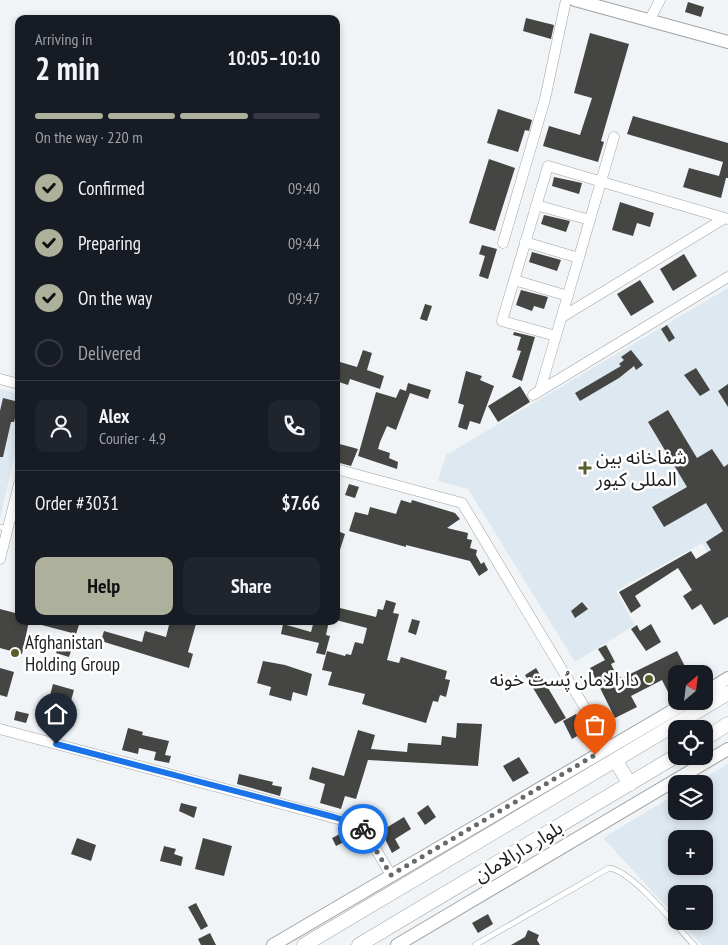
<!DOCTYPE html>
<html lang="en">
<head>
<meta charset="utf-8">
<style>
  :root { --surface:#171b24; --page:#20242c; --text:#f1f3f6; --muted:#9ea1a6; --line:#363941; --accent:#adb09b }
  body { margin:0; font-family:"PT Sans Narrow","Noto Sans Arabic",sans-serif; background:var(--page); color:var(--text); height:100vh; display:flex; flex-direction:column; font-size:19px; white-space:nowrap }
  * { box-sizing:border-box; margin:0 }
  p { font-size:16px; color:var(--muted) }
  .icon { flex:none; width:28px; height:28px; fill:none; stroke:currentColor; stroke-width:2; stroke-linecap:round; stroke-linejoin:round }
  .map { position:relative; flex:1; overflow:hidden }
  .panel { position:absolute; left:15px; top:15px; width:325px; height:610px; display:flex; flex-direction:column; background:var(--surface); border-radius:10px; box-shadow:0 2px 8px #0003 }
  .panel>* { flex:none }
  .needle { width:32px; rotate:28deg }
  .buttons { position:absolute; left:668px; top:665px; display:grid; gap:10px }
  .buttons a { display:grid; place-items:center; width:45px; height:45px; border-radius:10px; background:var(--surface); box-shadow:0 2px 8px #0003; font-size:25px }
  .pin { position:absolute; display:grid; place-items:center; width:42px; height:42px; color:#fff; margin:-51px -21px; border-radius:50% 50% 50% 0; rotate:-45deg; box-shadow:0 0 5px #0007 }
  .pin .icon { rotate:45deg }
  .courier { position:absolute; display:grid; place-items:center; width:50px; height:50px; margin:-25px; border:4px solid #1a73e8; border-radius:50%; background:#fff; color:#222; box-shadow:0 1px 6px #0007 }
  .head em { font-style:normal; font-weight:600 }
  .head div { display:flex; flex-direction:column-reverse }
  .head { display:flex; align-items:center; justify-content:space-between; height:85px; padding:0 20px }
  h1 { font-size:32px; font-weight:600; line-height:38px }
  .bar { display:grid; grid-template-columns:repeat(4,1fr); gap:8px 5px; align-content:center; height:60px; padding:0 20px }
  .bar i { height:6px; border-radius:4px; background:var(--line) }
  .bar .current { background:var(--accent) }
  .bar p { grid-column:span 4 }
  .line { display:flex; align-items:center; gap:12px; padding:0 20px; border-top:1px solid var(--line) }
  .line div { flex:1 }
  .round { display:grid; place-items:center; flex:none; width:52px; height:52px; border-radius:10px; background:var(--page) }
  ol { padding:0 20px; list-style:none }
  li { display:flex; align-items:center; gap:15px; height:55px }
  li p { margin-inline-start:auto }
  li .icon { padding:5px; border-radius:50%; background:var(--accent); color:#111; stroke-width:4 }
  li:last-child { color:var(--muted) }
  li i { width:28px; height:28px; border:2px solid var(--line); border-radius:50% }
  .button { display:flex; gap:10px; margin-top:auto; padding:10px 20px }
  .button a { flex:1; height:58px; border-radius:10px; background:var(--accent); color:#111; font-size:20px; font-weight:600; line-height:58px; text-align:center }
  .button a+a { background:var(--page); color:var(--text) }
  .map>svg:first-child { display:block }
  .built { fill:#dee8f0; fill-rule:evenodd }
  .building { fill:#454643 }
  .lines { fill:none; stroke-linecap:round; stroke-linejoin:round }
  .service-casing { stroke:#a0a3a5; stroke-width:6 }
  .minor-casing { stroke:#a0a3a5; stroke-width:11 }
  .tertiary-casing { stroke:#a0a3a5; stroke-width:14 }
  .secondary-casing { stroke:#a0a3a5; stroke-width:15 }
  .service { stroke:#fff; stroke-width:5 }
  .minor { stroke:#fff; stroke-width:10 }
  .tertiary { stroke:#fff; stroke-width:12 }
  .secondary { stroke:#fff; stroke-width:14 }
  .done { stroke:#66686a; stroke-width:5; stroke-dasharray:0 9 }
  .route { stroke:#1a73e8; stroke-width:6 }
  .poi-dot { fill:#595e2c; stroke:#fff; stroke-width:2 }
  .labels { text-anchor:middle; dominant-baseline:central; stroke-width:5; stroke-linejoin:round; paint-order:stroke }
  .poi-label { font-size:19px; fill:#1c1d1e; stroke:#fff; text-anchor:start }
  .street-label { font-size:19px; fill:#1c1d1e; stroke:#fff }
</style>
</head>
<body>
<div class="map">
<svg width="728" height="945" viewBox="0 0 728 945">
  <rect width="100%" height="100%" fill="#f0f4f6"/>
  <path class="built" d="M 728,288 L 728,589 L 702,543 L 616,591 L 635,625 L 575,662 L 468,489 L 438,481 L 446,455 Z
    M 0,389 L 19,394 L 19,434 L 0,519 Z
    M 728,764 L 728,945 L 702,945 L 680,921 L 704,921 L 704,894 L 676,894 L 676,917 L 603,838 L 676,794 L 676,811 L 704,811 L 704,784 L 694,784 ZM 676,839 L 704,839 L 704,866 L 676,866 Z"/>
  <path class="building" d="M 688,2 L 704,7 L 701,17 L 685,12 Z
    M 526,18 L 554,25 L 551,39 L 523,31 Z
    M 590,33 L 629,44 L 601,141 L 604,142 L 598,162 L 543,146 L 549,126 L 580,135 L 592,98 L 574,93 Z
    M 498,109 L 532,120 L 529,131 L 525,130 L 518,152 L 487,143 Z
    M 633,116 L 728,143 L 728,178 L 726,178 L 721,198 L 683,187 L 689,168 L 719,176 L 723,162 L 627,134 Z
    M 489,159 L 515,168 L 495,231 L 469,223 Z
    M 554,177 L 582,183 L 579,194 L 552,186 Z
    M 620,202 L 654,213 L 650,227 L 637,223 L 633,236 L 612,230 Z
    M 544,215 L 570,221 L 566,232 L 541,224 Z
    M 482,245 L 497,249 L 488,279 L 479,276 L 485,256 L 479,254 Z
    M 532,252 L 561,260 L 557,271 L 529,262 Z
    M 684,254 L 697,276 L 673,291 L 660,269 Z
    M 640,280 L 654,302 L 631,316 L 617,294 Z
    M 521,290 L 548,297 L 544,309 L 534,306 L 532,311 L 516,305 Z
    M 425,304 L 432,306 L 427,321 L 420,319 Z
    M 667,325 L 675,338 L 669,342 L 661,329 Z
    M 514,332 L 535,337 L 522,381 L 512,377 L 521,351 L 517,350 L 521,337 L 513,335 Z
    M 363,350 L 372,353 L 367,370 L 384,376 L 380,389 L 350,379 L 348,385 L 336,381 L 336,372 L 340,362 L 357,367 Z
    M 631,350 L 643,365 L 636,370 L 634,366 L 619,378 L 580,401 L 575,393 L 621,366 L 619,364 L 624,360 L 621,357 Z
    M 696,368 L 710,390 L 700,396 L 684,375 Z
    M 466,371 L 482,376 L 480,380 L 494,386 L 480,424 L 470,421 L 467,430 L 458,427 L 464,405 L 458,403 Z
    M 408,383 L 431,390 L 428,399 L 410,393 L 396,430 L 387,426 L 380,442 L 378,449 L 390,453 L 389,458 L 398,462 L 397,469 L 358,456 L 376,392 L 396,398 L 400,389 L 406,391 Z
    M 728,384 L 728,407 L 718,391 Z
    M 520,386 L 530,402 L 498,422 L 488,406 Z
    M 3,398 L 19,402 L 19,412 L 17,412 L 14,422 L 11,422 L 3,457 L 0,457 L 0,411 Z
    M 668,410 L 697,458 L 712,449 L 724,467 L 728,464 L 728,617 L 714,625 L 701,604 L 692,610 L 683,596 L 692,590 L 678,568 L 635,596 L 641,606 L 631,613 L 619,592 L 691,551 L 696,559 L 711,550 L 706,542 L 723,531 L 706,503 L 664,527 L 652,507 L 687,487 L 648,422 Z
    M 336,443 L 358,449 L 351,466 L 336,462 Z
    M 349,484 L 359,487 L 355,498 L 345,495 Z
    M 401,500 L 411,503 L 412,500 L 455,513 L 460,519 L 447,528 L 468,533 L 467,539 L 472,540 L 470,548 L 477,550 L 476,555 L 481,564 L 484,562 L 488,570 L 479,576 L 470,561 L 406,545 L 406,547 L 349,531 L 355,512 L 368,515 L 370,507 L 396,514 Z
    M 338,531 L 345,534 L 338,556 L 336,556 Z
    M 386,600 L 396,603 L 393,613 L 399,614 L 387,660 L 399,663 L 401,657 L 447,671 L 445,679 L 450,680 L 446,697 L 440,695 L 438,702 L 433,701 L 426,723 L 362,704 L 365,694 L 328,685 L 332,672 L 322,670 L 327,651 L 345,656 L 346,654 L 351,655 L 355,642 L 363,644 L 367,628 L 336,620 L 336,607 L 376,617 L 378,609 L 383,610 Z
    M 582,602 L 588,609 L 575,618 L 571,611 Z
    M 0,609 L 19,614 L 19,621 L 29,621 L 22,654 L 0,648 Z
    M 412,619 L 420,621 L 416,635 L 408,632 Z
    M 38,621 L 64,621 L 79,625 L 76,634 L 38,624 Z
    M 170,621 L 188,621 L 196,624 L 188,652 L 193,654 L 189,668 L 101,641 L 104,631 L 142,642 L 145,631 L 166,637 Z
    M 314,621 L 329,621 L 326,635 L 330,636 L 325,655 L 316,653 L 319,643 L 281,634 L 283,624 L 311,632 Z
    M 651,624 L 661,642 L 646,651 L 631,629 L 637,625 L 640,631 Z
    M 59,644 L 72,648 L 69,657 L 56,653 Z
    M 606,645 L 615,662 L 611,664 L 618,678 L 621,677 L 622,678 L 677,651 L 689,674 L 676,674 L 676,688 L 668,692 L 662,680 L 631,696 L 637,707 L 615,718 L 590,668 L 605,660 L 598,649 Z
    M 263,661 L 285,665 L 312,674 L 307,696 L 293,692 L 291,701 L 269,695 L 271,687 L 257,683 Z
    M 0,668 L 14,672 L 7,697 L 0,695 Z
    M 536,668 L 566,718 L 555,724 L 525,675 Z
    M 53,684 L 74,690 L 69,708 L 63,706 L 61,714 L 46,710 Z
    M 16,711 L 29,714 L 26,723 L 14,720 Z
    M 576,714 L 591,739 L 583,743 L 579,735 L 572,739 L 563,721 Z
    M 457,723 L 482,724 L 478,766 L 368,760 L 356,799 L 345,796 L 341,809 L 320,803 L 325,784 L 309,779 L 312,767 L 344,776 L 358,730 L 375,735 L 371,749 L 407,752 L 408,743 L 441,745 L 442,736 L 456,738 Z
    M 128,728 L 143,732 L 142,735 L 169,741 L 165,755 L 171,756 L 169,763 L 154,760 L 156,752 L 139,748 L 138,754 L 122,750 Z
    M 519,757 L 529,773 L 513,782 L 503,766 Z
    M 239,774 L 273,782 L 272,785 L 282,787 L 280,796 L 237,784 Z
    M 181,803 L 197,807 L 194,818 L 179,811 Z
    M 428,805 L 436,817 L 425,825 L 417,813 Z
    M 404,817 L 411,829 L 395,839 L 400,848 L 392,853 L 381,831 Z
    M 344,832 L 348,840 L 336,846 L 332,838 Z
    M 77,838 L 96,845 L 91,861 L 71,854 Z
    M 203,838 L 232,846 L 224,876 L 195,869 Z
    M 164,846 L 176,849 L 174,854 L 183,857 L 181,866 L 160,861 Z
    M 196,903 L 208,926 L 201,930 L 188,907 Z
    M 488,914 L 493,924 L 478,933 L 472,923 Z
    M 528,930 L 539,935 L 537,940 L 540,945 L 511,945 L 525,937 Z
    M 210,933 L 216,945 L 201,945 L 198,939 Z"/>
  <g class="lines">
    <g class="service-casing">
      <path id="service" d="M 0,527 L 8,529
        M 475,945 L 609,868 C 634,872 675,925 694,945"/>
    </g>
    <g class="minor-casing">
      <path id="minor" d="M 649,21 L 660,0
        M 614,137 L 556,336 L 502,321 L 548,166 L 728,219
        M 536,205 L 590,220
        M 525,242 L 579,258
        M 503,243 L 545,99 L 566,0
        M 514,280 L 568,296
        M 562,317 L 725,218
        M 0,379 L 19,384
        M 540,390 L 556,336
        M 533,395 L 728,277
        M 336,469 L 462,503 L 609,748
        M 0,559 L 19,484
        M 0,729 L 357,824 L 365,831 L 391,875"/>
    </g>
    <g class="tertiary-casing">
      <path id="tertiary" d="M 575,0 L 728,42
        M 704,693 L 728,678
        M 273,945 L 689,701
        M 397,945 L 728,749"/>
    </g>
    <g class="secondary-casing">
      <path id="secondary" d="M 704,739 L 728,724
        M 615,760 L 630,784
        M 304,945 L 728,693
        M 359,945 L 676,756"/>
    </g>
    <use href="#service" class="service"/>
    <use href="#minor" class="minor"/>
    <use href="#tertiary" class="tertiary"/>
    <use href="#secondary" class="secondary"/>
  </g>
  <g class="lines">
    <path class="done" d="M 363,829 L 391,875 L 595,755"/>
    <path class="route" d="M 56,744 L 334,817 L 357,824 L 363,829"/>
  </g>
  <g class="poi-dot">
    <path d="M582.5 460.5h5v5h5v5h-5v5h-5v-5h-5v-5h5z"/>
    <circle cx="15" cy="653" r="5"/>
    <circle cx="649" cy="679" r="5"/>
  </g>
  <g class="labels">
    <g class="poi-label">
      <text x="596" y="457">شفاخانه بین<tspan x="596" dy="22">المللی کیور</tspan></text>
      <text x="25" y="642">Afghanistan<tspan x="25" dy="22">Holding Group</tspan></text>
      <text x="639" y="679" text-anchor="end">دارالامان پُست خونه</text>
    </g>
    <g class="street-label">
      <text transform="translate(518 851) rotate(-31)">بلوار دارالامان</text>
    </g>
  </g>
</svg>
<div class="buttons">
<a><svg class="needle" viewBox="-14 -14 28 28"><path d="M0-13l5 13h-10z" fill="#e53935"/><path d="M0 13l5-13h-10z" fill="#9ea1a6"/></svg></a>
<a><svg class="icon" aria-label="locate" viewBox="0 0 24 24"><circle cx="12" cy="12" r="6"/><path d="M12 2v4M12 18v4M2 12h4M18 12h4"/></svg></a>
<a><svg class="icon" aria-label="layers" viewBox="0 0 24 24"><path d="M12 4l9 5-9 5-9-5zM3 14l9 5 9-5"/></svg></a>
<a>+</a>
<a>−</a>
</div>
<div class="pin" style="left:595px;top:755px;background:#ea580c"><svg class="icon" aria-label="bag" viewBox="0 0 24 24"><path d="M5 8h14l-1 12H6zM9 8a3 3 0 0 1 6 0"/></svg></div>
<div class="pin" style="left:56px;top:744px;background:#1f2937"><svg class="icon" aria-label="home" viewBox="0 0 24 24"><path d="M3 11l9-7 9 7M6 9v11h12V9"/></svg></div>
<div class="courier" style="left:363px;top:829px"><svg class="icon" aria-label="bike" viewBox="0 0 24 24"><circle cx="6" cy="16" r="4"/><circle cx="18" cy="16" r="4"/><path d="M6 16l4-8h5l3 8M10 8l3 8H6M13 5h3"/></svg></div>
<section class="panel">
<div class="head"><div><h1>2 min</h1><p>Arriving in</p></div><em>10:05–10:10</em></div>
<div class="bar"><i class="current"></i><i class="current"></i><i class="current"></i><i></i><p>On the way · 220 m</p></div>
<ol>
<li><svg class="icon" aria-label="check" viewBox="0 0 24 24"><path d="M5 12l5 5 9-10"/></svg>Confirmed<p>09:40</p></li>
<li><svg class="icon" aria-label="check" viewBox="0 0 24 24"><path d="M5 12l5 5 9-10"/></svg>Preparing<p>09:44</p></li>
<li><svg class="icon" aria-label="check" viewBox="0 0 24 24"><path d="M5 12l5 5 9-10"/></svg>On the way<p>09:47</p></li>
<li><i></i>Delivered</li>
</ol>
<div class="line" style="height:90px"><a class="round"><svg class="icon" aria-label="person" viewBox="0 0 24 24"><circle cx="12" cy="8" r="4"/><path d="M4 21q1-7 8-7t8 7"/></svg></a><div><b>Alex</b><p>Courier · 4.9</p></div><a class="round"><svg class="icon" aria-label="phone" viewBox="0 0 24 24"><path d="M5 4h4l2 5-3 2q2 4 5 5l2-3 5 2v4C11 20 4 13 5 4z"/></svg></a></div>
<div class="line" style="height:65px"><div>Order #3031</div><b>$7.66</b></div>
<div class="button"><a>Help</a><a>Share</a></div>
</section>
</div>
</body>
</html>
